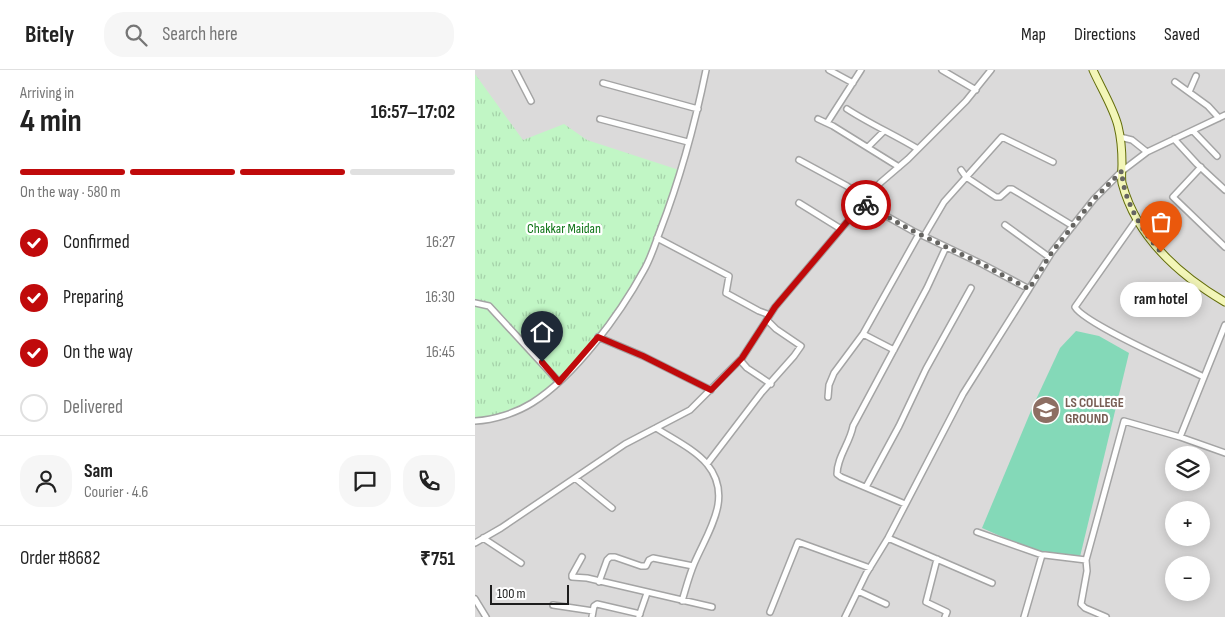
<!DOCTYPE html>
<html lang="en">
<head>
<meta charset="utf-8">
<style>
  :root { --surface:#fff; --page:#f6f6f6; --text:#222; --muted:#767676; --line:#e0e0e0; --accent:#c00a0b }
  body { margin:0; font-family:"Sofia Sans Condensed",sans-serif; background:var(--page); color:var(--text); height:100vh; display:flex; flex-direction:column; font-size:19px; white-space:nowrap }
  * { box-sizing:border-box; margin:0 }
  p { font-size:16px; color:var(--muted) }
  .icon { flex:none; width:28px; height:28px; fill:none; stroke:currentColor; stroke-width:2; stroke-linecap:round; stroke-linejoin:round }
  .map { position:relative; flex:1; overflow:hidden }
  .panel { display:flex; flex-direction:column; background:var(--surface); width:475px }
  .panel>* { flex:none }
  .tools { position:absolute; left:690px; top:376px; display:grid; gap:10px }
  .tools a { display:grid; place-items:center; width:45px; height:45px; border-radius:50%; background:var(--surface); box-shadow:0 2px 12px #0003; font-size:25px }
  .scale { position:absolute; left:15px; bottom:12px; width:79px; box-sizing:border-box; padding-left:5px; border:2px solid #1d1d1d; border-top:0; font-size:14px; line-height:18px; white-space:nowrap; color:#1d1d1d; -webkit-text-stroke:4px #fff; paint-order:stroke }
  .pin { position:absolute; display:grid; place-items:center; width:42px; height:42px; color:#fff; margin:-51px -21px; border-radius:50% 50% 50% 0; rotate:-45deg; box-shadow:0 0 5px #0007 }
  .pin .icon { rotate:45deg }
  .courier { position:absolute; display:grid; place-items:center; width:50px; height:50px; margin:-25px; border:4px solid #c00a0b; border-radius:50%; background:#fff; color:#222; box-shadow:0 1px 6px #0007 }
  .bubble { position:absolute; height:35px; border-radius:18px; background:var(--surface); box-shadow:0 2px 12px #0003; font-size:16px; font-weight:700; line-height:35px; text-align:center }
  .headline em { font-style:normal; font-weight:700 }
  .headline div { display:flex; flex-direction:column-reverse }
  .headline { display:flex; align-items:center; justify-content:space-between; height:85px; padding:0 20px }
  h1 { font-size:32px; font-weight:700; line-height:38px }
  .bar { display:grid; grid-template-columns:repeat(4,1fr); gap:8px 5px; align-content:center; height:60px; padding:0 20px }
  .bar i { height:6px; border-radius:4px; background:var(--line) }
  .bar .on { background:var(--accent) }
  .bar p { grid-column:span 4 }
  .line { display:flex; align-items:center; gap:12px; padding:0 20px; border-top:1px solid var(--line) }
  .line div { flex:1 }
  .round { display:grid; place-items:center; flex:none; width:52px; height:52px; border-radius:20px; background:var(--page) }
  ol { padding:0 20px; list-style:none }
  li { display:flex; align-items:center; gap:15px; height:55px }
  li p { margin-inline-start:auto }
  li .icon { padding:5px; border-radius:50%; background:var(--accent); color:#fff; stroke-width:4 }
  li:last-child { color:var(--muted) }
  li i { width:28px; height:28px; border:2px solid var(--line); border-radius:50% }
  header { display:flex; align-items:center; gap:30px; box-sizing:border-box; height:70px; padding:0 25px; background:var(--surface); border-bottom:1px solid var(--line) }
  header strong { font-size:24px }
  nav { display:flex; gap:28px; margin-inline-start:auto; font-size:18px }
  .search { width:350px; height:45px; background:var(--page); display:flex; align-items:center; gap:12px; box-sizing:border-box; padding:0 18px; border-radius:20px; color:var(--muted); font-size:19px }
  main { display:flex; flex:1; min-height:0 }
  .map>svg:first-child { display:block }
  .residential { fill:#dbdada; fill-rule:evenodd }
  .park { fill:url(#park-tufts) }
  .pitch { fill:#84d9b8 }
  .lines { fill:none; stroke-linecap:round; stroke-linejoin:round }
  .street-casing { stroke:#a4a4a4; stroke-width:8 }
  .secondary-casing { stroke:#636d0a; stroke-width:9 }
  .street { stroke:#fff; stroke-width:5 }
  .secondary { stroke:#f3f6b8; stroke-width:7 }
  .done { stroke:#666562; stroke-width:5; stroke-dasharray:0 9 }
  .route { stroke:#c00a0b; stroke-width:6 }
  .labels { text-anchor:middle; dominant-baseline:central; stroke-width:4.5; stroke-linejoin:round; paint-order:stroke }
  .park-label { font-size:14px; fill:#107518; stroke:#fff }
  .education-label { font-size:14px; font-weight:bold; fill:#785e54; stroke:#fff; text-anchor:start }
</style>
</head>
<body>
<header>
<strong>Bitely</strong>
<div class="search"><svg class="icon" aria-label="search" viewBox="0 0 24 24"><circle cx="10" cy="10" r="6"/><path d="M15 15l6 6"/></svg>Search here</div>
<nav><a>Map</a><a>Directions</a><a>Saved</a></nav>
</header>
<main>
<section class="panel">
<div class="headline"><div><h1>4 min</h1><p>Arriving in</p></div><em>16:57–17:02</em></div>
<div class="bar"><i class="on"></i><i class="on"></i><i class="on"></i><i></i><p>On the way · 580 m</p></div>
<ol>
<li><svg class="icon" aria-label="check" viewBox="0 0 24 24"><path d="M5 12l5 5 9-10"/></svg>Confirmed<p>16:27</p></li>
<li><svg class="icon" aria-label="check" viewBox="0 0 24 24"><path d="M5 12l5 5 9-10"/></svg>Preparing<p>16:30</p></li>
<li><svg class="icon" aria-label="check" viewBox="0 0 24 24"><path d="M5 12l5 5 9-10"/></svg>On the way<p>16:45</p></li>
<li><i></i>Delivered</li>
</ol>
<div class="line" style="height:90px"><a class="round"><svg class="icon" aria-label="person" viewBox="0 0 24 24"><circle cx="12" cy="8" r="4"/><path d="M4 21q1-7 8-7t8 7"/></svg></a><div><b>Sam</b><p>Courier · 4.6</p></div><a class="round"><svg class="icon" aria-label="chat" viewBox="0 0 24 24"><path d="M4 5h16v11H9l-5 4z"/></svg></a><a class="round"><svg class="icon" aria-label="phone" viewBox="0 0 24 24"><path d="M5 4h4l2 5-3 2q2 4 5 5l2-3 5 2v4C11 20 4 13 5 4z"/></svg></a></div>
<div class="line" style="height:65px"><div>Order #8682</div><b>₹751</b></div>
</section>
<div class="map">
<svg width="750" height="547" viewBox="0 0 750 547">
  <defs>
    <pattern id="park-tufts" width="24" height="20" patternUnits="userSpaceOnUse" patternTransform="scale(1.25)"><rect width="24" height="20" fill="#c1f6c5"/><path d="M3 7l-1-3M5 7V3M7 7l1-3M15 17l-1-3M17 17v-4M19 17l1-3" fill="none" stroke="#a5d2a9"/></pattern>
  </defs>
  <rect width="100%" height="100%" fill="#edeae3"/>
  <path class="residential" d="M 0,0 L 750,0 L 750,547 L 0,547 ZM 699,385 L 726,385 L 726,412 L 699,412 ZM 699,440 L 726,440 L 726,468 L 699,468 ZM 699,495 L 726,495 L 726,522 L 699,522 Z"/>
  <path class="park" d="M 0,4 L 48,70 L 89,54 L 112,70 L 204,100 L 170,199 L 141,244 L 84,312 L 38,342 L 0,351 Z"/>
  <path class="pitch" d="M 601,261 L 624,266 L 654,283 L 604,491 L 555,479 L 507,458 L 558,336 L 585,278 Z"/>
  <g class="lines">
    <g class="street-casing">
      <path id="street" d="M 40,0 L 56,31
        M 354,0 L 378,13
        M 467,0 L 501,20
        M 700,12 L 733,36 L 744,48
        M 128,13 L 223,39
        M 714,22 L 721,6
        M 372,39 C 395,54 420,65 443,79
        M 125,49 L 213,72
        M 343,49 L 358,56 L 424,97
        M 352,53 L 386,0
        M 718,61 L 742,86
        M 645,67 L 657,70 L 672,82
        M 699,69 L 722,94 L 750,120
        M 393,77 L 409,61
        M 324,90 L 372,116 L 391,130
        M 726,97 L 698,127 L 750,177
        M 486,100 L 491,107 L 521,127 L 525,127 L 534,119 L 537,119 L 598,156
        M 324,133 L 366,159
        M 388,133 L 438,161 L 507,194 L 554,219 L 577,182 L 619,129 L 647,101 L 672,82 L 750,45
        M 662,149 L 600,237 C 610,254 706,296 729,307
        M 530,155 L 574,187
        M 449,166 L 469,132 L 527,67 L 578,92
        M 182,168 L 254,206 L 251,223 L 284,241 L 295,245
        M 0,233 L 14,236 L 84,312
        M 388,264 L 419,280
        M 123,267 L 168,286 L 236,320
        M 265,290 L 272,298 L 296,314
        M 353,327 L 354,315 L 359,303 L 388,264 L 444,164
        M 0,351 C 19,350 41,343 57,333 C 100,306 145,244 169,200 C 176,188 180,174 185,161 C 205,109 220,54 231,0
        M 181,358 C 198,369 219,379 232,394 C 259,427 233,461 219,494 C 214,506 211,518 207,531
        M 705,367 L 750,255
        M 232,394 L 287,322 L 319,286 L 326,276 L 301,259 L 292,250
        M 100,408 L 137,438
        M 391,417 L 424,356 L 451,299 L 496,218
        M 430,434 L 366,407 L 362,404 C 362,387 375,373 378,356 L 452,218 L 471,177
        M 502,462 L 567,485
        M 8,468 L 46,493
        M 413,468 L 517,513
        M 0,473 L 26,458 L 150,374 L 215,340 L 267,288 L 300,237 L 405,113 L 433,89 L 491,31 L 516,0
        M 107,487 L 97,505 L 97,507 L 112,508 L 237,537
        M 462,489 L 451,532 L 472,542 L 470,547
        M 611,490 L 649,351 L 705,367 L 750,383
        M 124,512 L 132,490 L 135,487 L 140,487 L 166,496 L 171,496 L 174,490 L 178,488 L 218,496
        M 383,521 L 411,534
        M 0,529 L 11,547
        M 78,535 L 118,541
        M 295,542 L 323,472 L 395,498
        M 164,546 L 172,523
        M 117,547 L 119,536 L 122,534 L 165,544
        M 370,547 L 391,504 L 413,468 L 488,324 L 554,219
        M 549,547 L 567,485 L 570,485 L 611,490 L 612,501 L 606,534 L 610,538 L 631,547"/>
    </g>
    <g class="secondary-casing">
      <path id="secondary" d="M 618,0 C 625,16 639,39 643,56 C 646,68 647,81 647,94 C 647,100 646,107 647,113 C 661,166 704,205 750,232"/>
    </g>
    <use href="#street" class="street"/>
    <use href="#secondary" class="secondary"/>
  </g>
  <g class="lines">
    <path class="done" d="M 391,135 L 438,161 L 507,194 L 554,219 L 577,182 L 619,129 L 647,101 C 647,128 668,163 686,182"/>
    <path class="route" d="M 67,292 L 84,312 L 123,267 L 168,286 L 236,320 L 267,288 L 300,237 L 388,133 L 391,135"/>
  </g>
  <defs>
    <g id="university-disc" transform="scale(1.4375)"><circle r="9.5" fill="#8d6e63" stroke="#fff"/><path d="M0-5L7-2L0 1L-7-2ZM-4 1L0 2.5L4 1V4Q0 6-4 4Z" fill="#fff"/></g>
  </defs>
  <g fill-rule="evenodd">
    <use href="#university-disc" x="571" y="340"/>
  </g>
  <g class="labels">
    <g class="park-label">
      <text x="89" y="158">Chakkar Maidan</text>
    </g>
    <g class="education-label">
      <text x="590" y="332">LS COLLEGE<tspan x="590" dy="16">GROUND</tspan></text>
    </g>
  </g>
</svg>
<div class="tools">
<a><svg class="icon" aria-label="layers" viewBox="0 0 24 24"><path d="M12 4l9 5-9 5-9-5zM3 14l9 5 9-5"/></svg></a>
<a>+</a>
<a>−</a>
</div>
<div class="scale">100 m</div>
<div class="pin" style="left:686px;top:182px;background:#ea580c"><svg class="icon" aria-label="bag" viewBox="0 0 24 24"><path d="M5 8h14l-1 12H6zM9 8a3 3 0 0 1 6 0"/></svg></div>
<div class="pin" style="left:67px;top:292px;background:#1f2937"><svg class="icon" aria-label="home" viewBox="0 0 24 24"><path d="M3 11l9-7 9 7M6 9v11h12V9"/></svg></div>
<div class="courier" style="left:391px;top:135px"><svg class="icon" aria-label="bike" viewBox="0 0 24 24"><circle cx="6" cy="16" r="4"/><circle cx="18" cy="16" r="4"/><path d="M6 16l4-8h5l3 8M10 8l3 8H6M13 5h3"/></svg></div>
<div class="bubble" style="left:645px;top:212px;width:82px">ram hotel</div>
</div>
</main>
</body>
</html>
